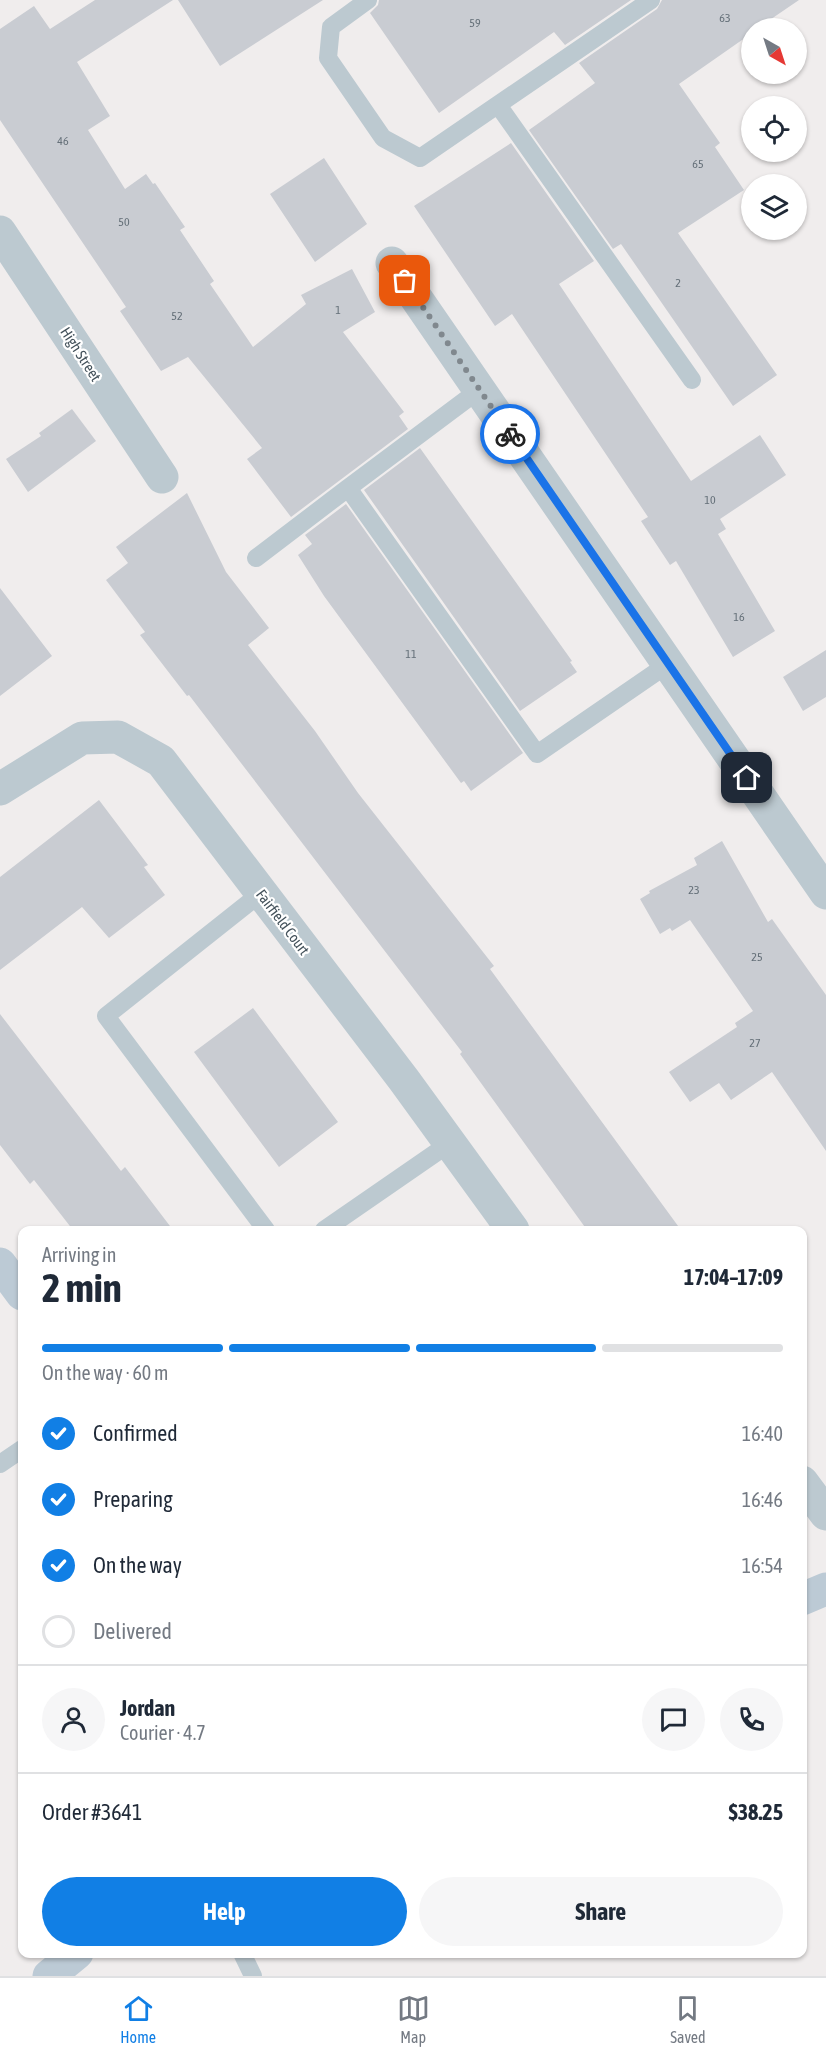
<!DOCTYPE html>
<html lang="en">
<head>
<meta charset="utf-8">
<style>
  :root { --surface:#fff; --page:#f6f6f7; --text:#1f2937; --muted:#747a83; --line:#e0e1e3; --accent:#117fe5 }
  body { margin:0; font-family:"Asap Condensed",sans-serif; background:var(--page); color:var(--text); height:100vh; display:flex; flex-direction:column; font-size:22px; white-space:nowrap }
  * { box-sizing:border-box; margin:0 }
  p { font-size:20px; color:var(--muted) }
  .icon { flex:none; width:33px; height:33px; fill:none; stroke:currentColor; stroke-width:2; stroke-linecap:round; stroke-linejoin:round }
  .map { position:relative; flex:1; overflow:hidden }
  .drawer { position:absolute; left:18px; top:1226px; width:789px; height:732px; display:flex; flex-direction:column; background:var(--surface); border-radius:12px; box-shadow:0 2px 4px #0004 }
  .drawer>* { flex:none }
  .needle { width:39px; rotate:141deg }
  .fabs { position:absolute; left:741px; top:18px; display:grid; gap:12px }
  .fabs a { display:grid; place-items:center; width:66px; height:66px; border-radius:50%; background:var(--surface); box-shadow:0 2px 4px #0004; font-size:30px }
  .pin { position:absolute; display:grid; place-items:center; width:51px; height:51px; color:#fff; margin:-26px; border-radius:12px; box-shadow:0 3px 9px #0006 }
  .courier { position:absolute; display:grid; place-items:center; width:60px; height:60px; margin:-30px; border:4px solid #1a73e8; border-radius:50%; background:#fff; color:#222; box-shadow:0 2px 8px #0007 }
  .overview em { font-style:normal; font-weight:700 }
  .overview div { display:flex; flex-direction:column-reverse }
  .overview { display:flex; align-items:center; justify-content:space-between; height:102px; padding:0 24px }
  h1 { font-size:39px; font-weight:700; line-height:45px }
  .bar { display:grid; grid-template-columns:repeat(4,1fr); gap:9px 6px; align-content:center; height:72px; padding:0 24px }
  .bar i { height:8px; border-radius:4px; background:var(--line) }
  .bar .current { background:var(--accent) }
  .bar p { grid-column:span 4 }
  .line { display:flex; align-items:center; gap:15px; padding:0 24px; border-top:2px solid var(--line) }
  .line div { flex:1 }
  .round { display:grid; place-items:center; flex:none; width:63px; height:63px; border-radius:32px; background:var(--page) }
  ol { padding:0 24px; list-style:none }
  li { display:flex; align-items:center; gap:18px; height:66px }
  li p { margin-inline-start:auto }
  li .icon { padding:6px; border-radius:50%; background:var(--accent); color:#fff; stroke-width:4 }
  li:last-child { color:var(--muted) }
  li i { width:33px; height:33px; border:3px solid var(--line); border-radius:50% }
  .action { display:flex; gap:12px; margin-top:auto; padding:12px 24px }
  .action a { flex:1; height:69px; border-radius:36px; background:var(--accent); color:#fff; font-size:24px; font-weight:700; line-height:69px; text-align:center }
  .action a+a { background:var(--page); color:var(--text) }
  .menu { display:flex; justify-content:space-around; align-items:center; height:84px; border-top:2px solid var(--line); background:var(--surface); font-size:16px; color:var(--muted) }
  .menu a { display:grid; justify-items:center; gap:3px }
  .menu .current { color:var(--accent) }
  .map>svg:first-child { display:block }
  .building { fill:#c9ccd2 }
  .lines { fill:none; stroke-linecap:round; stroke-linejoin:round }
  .lane { stroke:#bcc9d0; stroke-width:18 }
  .street { stroke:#bcc9d0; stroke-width:33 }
  .secondary { stroke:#bccad5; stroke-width:33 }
  .done { stroke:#80888e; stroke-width:6; stroke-dasharray:0 10.8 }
  .route { stroke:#1a73e8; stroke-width:8 }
  .labels { text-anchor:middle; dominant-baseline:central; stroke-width:4.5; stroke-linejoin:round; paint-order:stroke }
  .number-label { font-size:12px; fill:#657079 }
  .street-label { font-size:15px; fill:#44525b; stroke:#fff }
</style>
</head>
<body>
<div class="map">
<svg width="826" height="1976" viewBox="0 0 826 1976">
  <rect width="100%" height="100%" fill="#f0eded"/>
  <path class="building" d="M 95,0 L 173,0 L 77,62 L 110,116 L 88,130 L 125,189 L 146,174 L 153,184 L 155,183 L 185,227 L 180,230 L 214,281 L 210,284 L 253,347 L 306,304 L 301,295 L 352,269 L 375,312 L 343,332 L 404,412 L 399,416 L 408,429 L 291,517 L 247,459 L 262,448 L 188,357 L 161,371 L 120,311 L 126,307 L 0,120 L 0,29 L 34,6 L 50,29 Z
    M 178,0 L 323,0 L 220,66 Z
    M 379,0 L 631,0 L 565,45 L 554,32 L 439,113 L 370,13 L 378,5 Z
    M 662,0 L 799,0 L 758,28 L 752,28 L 752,33 L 679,84 L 720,143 L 715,147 L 744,190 L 678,233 L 777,375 L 733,406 L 621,244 L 613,249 L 529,130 L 595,83 L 579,63 L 657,9 Z
    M 511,143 L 594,261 L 559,284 L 691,481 L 760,435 L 786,475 L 720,519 L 726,529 L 718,534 L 775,631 L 733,657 L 676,561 L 670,565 L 641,521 L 648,517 L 512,314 L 495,326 L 414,206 Z
    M 324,158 L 367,224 L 315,262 L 270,194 Z
    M 72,409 L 96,441 L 28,492 L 6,459 L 41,436 L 39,433 Z
    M 420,448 L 572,661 L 570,662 L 577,672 L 520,711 L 364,490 Z
    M 187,493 L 226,572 L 269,628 L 248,645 L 315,731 L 358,793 L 494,966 L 490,969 L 681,1230 L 587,1230 L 460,1054 L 462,1052 L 189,695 L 187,696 L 140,635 L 145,632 L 106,580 L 128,563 L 116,547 Z
    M 346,504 L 523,753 L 471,791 L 464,781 L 461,783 L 324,596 L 298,555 L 312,544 L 305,535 Z
    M 0,588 L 52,656 L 0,696 Z
    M 826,650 L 826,697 L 803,711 L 783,677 Z
    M 99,800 L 148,865 L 144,867 L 165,895 L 109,938 L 82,907 L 0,970 L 0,877 Z
    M 722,841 L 768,922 L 772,919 L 826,995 L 826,1151 L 772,1072 L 731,1100 L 719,1083 L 690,1102 L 669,1072 L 737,1027 L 735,1023 L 753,1011 L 690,920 L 672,931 L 670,928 L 660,934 L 640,899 L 650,893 L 649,891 L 697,865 L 694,858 Z
    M 253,1008 L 338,1122 L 279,1167 L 194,1052 Z
    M 0,1014 L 121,1171 L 125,1167 L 173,1230 L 73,1230 L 34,1180 L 30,1184 L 0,1145 Z"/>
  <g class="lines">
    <path class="lane" d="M 368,0 L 331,27 L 328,58 L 383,138 L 420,158 L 651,0
      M 498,105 L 692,380
      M 479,390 L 348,488 L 537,754 L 668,664
      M 256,558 L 348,488
      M 261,893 L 106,1016 L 266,1230
      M 324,1230 L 450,1143
      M 0,1464 L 22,1449
      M 242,1953 L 253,1976"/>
    <path class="street" d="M 0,232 L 162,477
      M 392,263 L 826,893
      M 0,789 L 82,738 L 118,737 L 161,761 L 404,1080 L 513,1230
      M 802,1482 L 826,1514"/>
    <path class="secondary" d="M 0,1264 L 22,1294
      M 802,1599 L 826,1589
      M 49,1976 L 77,1953"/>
  </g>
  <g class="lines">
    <path class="done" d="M 405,281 L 510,434"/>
    <path class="route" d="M 510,434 L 747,778"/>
  </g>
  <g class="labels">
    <g class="number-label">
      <text x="725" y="18">63</text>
      <text x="475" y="23">59</text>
      <text x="63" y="141">46</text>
      <text x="698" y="164">65</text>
      <text x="124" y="222">50</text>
      <text x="678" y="283">2</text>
      <text x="338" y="310">1</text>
      <text x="177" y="316">52</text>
      <text x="710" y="500">10</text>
      <text x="739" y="617">16</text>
      <text x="411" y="654">11</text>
      <text x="694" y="890">23</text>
      <text x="757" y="957">25</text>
      <text x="755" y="1043">27</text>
    </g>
    <g class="street-label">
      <text transform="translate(81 354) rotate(57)">High Street</text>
      <text transform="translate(283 922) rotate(53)">Fairfield Court</text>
    </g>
  </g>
</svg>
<div class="fabs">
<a><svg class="needle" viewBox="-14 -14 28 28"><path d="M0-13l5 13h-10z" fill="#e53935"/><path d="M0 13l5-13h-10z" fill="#747a83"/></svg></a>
<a><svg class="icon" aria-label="locate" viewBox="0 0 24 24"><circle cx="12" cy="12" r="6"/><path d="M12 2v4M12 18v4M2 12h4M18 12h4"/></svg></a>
<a><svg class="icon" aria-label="layers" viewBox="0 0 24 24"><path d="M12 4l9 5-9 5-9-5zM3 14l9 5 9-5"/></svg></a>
</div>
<div class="pin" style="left:405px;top:281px;background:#ea580c"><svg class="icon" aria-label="bag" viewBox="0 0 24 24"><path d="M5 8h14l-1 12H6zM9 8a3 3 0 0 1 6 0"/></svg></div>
<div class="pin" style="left:747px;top:778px;background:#1f2937"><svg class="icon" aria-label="home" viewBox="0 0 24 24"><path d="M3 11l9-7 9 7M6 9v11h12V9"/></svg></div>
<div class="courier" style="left:510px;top:434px"><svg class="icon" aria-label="bike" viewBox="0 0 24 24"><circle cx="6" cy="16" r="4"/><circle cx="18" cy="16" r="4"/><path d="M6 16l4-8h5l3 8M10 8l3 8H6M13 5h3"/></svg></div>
<section class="drawer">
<div class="overview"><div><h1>2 min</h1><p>Arriving in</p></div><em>17:04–17:09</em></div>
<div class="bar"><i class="current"></i><i class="current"></i><i class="current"></i><i></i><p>On the way · 60 m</p></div>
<ol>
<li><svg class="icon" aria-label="check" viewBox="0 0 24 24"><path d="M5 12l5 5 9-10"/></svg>Confirmed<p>16:40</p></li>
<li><svg class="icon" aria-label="check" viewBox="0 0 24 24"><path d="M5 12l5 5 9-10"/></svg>Preparing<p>16:46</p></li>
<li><svg class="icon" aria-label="check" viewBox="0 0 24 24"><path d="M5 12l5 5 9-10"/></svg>On the way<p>16:54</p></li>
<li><i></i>Delivered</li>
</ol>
<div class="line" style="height:108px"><a class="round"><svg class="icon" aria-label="person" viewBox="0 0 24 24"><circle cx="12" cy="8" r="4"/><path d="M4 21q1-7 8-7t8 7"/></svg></a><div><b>Jordan</b><p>Courier · 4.7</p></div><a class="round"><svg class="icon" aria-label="chat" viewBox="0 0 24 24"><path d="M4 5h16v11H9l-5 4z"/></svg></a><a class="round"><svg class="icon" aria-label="phone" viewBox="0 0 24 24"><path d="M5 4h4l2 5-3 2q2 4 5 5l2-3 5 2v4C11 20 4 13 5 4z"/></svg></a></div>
<div class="line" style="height:78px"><div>Order #3641</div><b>$38.25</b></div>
<div class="action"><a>Help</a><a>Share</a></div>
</section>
</div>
<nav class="menu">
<a class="current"><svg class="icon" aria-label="home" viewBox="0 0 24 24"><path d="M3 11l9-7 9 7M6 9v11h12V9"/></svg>Home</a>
<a><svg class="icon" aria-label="map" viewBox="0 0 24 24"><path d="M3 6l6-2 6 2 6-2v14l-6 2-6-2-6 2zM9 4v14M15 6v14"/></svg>Map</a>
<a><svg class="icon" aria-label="saved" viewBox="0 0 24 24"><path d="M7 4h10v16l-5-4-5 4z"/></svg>Saved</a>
</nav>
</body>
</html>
